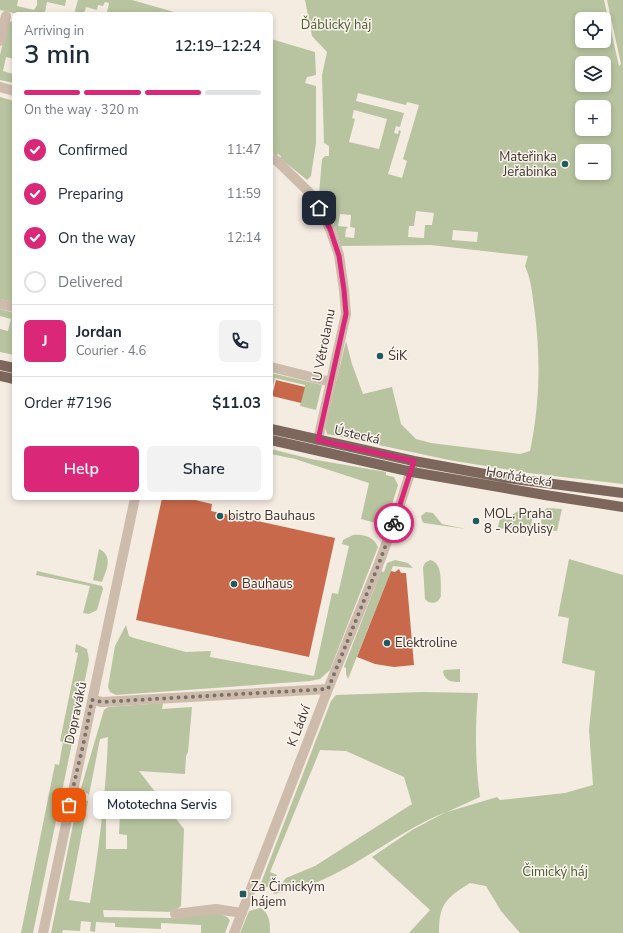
<!DOCTYPE html>
<html lang="en">
<head>
<meta charset="utf-8">
<style>
  :root { --surface:#fff; --page:#f2f2f3; --text:#1f2937; --muted:#747a83; --line:#e0e1e3; --accent:#db2777 }
  body { margin:0; font-family:"Nunito Sans",sans-serif; background:var(--page); color:var(--text); height:100vh; display:flex; flex-direction:column; font-size:15px; white-space:nowrap }
  * { box-sizing:border-box; margin:0 }
  p { font-size:13px; color:var(--muted) }
  .icon { flex:none; width:22px; height:22px; fill:none; stroke:currentColor; stroke-width:2; stroke-linecap:round; stroke-linejoin:round }
  .map { position:relative; flex:1; overflow:hidden }
  .details { position:absolute; left:12px; top:12px; width:261px; height:488px; display:flex; flex-direction:column; background:var(--surface); border-radius:6px; box-shadow:0 2px 6px #0003 }
  .details>* { flex:none }
  .fabs { position:absolute; left:575px; top:12px; display:grid; gap:8px }
  .fabs a { display:grid; place-items:center; width:36px; height:36px; border-radius:6px; background:var(--surface); box-shadow:0 2px 6px #0003; font-size:20px }
  .pin { position:absolute; display:grid; place-items:center; width:34px; height:34px; color:#fff; margin:-17px; border-radius:8px; box-shadow:0 2px 6px #0006 }
  .courier { position:absolute; display:grid; place-items:center; width:40px; height:40px; margin:-20px; border:3px solid #db2777; border-radius:50%; background:#fff; color:#222; box-shadow:0 1px 5px #0007 }
  .bubble { position:absolute; height:28px; border-radius:6px; background:var(--surface); box-shadow:0 2px 6px #0003; font-size:13px; font-weight:600; line-height:28px; text-align:center }
  .headline em { font-style:normal; font-weight:600 }
  .headline div { display:flex; flex-direction:column-reverse }
  .headline { display:flex; align-items:center; justify-content:space-between; height:68px; padding:0 12px }
  h1 { font-size:26px; font-weight:600; line-height:30px }
  .bar { display:grid; grid-template-columns:repeat(4,1fr); gap:6px 4px; align-content:center; height:48px; padding:0 12px }
  .bar i { height:5px; border-radius:3px; background:var(--line) }
  .bar .selected { background:var(--accent) }
  .bar p { grid-column:span 4 }
  .line { display:flex; align-items:center; gap:10px; padding:0 12px; border-top:1px solid var(--line) }
  .line div { flex:1 }
  .round { display:grid; place-items:center; flex:none; width:42px; height:42px; border-radius:6px; background:var(--page) }
  ol { padding:0 12px; list-style:none }
  li { display:flex; align-items:center; gap:12px; height:44px }
  li p { margin-inline-start:auto }
  li .icon { padding:4px; border-radius:50%; background:var(--accent); color:#fff; stroke-width:4 }
  li:last-child { color:var(--muted) }
  li i { width:22px; height:22px; border:2px solid var(--line); border-radius:50% }
  .cta { display:flex; gap:8px; margin-top:auto; padding:8px 12px }
  .cta a { flex:1; height:46px; border-radius:6px; background:var(--accent); color:#fff; font-size:16px; font-weight:600; line-height:46px; text-align:center }
  .cta a+a { background:var(--page); color:var(--text) }
  .map>svg:first-child { display:block }
  .green { fill:#b8c4a0; fill-rule:evenodd }
  .building { fill:#c8694b }
  .lines { fill:none; stroke-linecap:round; stroke-linejoin:round }
  .minor { stroke:#cdbbac; stroke-width:10 }
  .major { stroke:#7d675c; stroke-width:10 }
  .done { stroke:#7c716b; stroke-width:4; stroke-dasharray:0 7.2 }
  .route { stroke:#db2777; stroke-width:5 }
  .poi-dot { fill:#1f5a5e; stroke:#fbf5ee; stroke-width:1.5 }
  .labels { text-anchor:middle; dominant-baseline:central; stroke-width:3; stroke-linejoin:round; paint-order:stroke }
  .park-label { font-size:13px; fill:#4a5a2e; stroke:#fbf5ee }
  .poi-label { font-size:13px; fill:#3b302b; stroke:#fbf5ee; text-anchor:start }
  .street-label { font-size:13px; fill:#3b302b; stroke:#fbf5ee }
</style>
</head>
<body>
<div class="map">
<svg width="623" height="933" viewBox="0 0 623 933">
  <rect width="100%" height="100%" fill="#f4ebe1"/>
  <path class="green" d="M 0,0 L 18,0 L 17,6 L 34,10 L 37,5 L 37,0 L 66,0 L 65,6 L 47,2 L 45,12 L 50,14 L 18,14 L 0,10 Z
    M 78,0 L 132,0 L 181,14 L 115,14 L 107,12 L 109,3 L 105,2 L 103,6 L 98,5 L 97,10 L 86,7 L 84,14 L 74,14 Z
    M 305,0 L 604,0 L 619,66 L 621,64 L 607,0 L 623,0 L 623,484 L 528,473 L 449,460 L 327,434 L 325,427 L 346,341 L 352,364 L 363,394 L 392,387 L 401,424 L 416,439 L 431,443 L 520,454 L 530,451 C 540,404 541,355 534,307 C 532,292 531,279 525,266 L 528,256 L 431,245 L 341,246 L 328,206 L 320,199 L 319,194 L 322,159 L 325,156 L 329,156 L 329,146 L 324,143 L 322,75 L 327,52 L 312,36 ZM 582,19 L 604,19 L 604,41 L 582,41 ZM 582,63 L 604,63 L 604,85 L 582,85 ZM 358,93 L 406,105 L 407,102 L 419,105 L 403,159 L 407,161 L 402,178 L 388,174 L 401,131 L 399,130 L 398,134 L 394,133 L 396,126 L 400,127 L 404,113 L 356,101 ZM 582,107 L 604,107 L 604,129 L 582,129 ZM 354,110 L 387,119 L 379,149 L 349,142 L 355,119 L 352,118 ZM 582,151 L 604,151 L 604,173 L 582,173 ZM 416,211 L 434,213 L 432,225 L 425,225 L 424,238 L 408,237 L 409,226 L 414,226 ZM 340,214 L 351,215 L 350,227 L 355,228 L 354,238 L 345,237 L 346,229 L 348,227 L 338,226 ZM 453,230 L 478,232 L 477,242 L 452,240 Z
    M 13,21 L 14,59 L 6,57 L 3,71 L 13,74 L 14,72 L 14,83 L 0,80 L 0,55 L 7,25 L 9,22 Z
    M 271,39 L 315,52 L 316,75 L 307,77 L 305,83 L 316,86 L 316,143 L 311,176 L 307,180 L 280,158 L 281,156 L 278,154 L 277,156 L 271,152 Z
    M 0,97 L 14,101 L 14,302 L 0,299 Z
    M 0,309 L 14,313 L 14,355 L 0,352 L 0,329 L 8,331 L 11,319 L 0,316 Z
    M 271,373 L 322,385 L 316,410 L 300,406 L 305,385 L 275,378 L 271,394 Z
    M 271,449 L 311,459 L 386,472 L 386,475 L 394,477 L 398,485 L 388,518 L 376,523 L 361,519 L 369,483 L 295,459 L 271,454 Z
    M 547,508 L 562,509 L 557,531 L 548,530 L 541,523 L 543,511 Z
    M 519,511 L 529,514 L 532,520 L 530,532 L 526,534 L 507,527 L 501,529 L 498,528 C 500,514 501,521 510,516 C 513,515 515,512 519,511 Z
    M 426,512 L 433,513 L 442,524 L 466,529 L 424,523 L 422,521 L 421,516 Z
    M 353,535 C 364,534 374,537 378,547 L 330,670 L 320,679 L 310,681 L 116,695 L 110,692 L 108,687 L 115,646 L 126,625 L 129,636 L 134,638 L 186,652 L 211,651 L 210,657 L 314,676 L 332,593 L 338,594 L 349,546 L 342,544 L 343,540 Z
    M 99,549 C 114,556 106,571 102,582 L 93,580 Z
    M 569,559 L 623,575 L 623,933 L 520,933 L 501,911 L 486,886 L 470,883 C 446,898 439,904 439,933 L 409,933 L 430,910 L 372,857 L 412,830 L 446,812 C 386,836 339,886 273,894 L 286,878 L 315,866 L 412,804 L 404,777 L 346,751 L 320,750 L 270,872 L 277,875 C 273,883 271,888 262,888 L 261,883 L 331,701 L 336,695 L 423,692 L 478,693 C 475,728 475,762 480,797 L 447,812 L 497,797 L 500,800 L 565,793 L 593,785 L 589,730 L 595,671 L 562,663 L 569,618 L 558,616 Z
    M 395,560 L 408,563 L 413,568 L 393,566 L 348,679 L 346,674 L 346,668 L 344,667 L 381,571 L 384,572 L 387,563 Z
    M 430,560 C 444,563 440,585 441,596 C 438,604 430,605 425,599 L 423,567 L 425,563 Z
    M 37,571 L 102,586 L 103,589 L 97,610 L 89,614 L 83,613 L 90,586 L 36,575 Z
    M 76,644 L 87,649 L 89,660 L 33,933 L 21,933 L 55,764 L 59,765 L 63,742 L 60,741 L 78,653 L 75,652 Z
    M 460,669 L 460,682 C 451,682 445,681 443,672 L 444,670 Z
    M 163,703 L 162,709 L 192,707 L 188,752 L 186,756 L 185,774 L 139,771 L 184,829 L 181,906 L 174,912 L 103,910 L 104,917 L 173,918 L 216,912 L 227,917 L 230,920 L 225,933 L 201,933 L 201,925 L 161,923 L 161,929 L 115,927 L 115,923 L 96,922 L 95,932 L 90,931 L 91,922 L 81,921 L 80,931 L 63,930 L 62,933 L 51,933 L 77,805 L 82,800 L 88,801 L 69,900 L 90,903 C 99,848 106,793 108,737 L 100,739 L 89,795 L 81,788 L 104,710 L 108,707 ZM 106,812 L 120,812 L 119,834 L 127,835 L 127,849 L 106,849 Z
    M 260,908 C 270,913 270,923 270,933 L 240,933 L 249,911 Z"/>
  <path class="building" d="M 276,380 L 305,387 L 301,403 L 272,396 Z
    M 162,498 L 187,498 L 212,504 L 211,511 L 335,538 L 309,657 L 136,620 Z
    M 399,569 L 401,573 L 406,573 L 414,665 L 394,667 L 375,664 L 357,657 L 391,571 L 395,572 Z"/>
  <g class="lines">
    <path class="minor" d="M 0,41 L 6,16
      M 0,87 L 14,91
      M 271,158 L 277,161 L 314,197 L 330,229 L 339,255 L 344,290 L 346,314 L 318,440
      M 0,304 L 14,307
      M 271,367 L 331,382
      M 93,700 L 102,702 L 328,689
      M 175,914 L 216,909 L 242,913
      M 43,933 L 135,498
      M 234,933 L 328,689 L 378,566 L 396,517 L 414,461"/>
    <path class="major" d="M 0,365 L 14,368
      M 0,376 L 14,379
      M 271,429 L 414,461 L 507,478 L 623,493
      M 271,440 L 412,472 L 545,495 L 623,507"/>
  </g>
  <g class="lines">
    <path class="done" d="M 69,805 L 84,741 L 92,700 L 102,702 L 328,689 L 378,566 L 394,523"/>
    <path class="route" d="M 319,208 L 330,229 L 339,256 L 344,290 L 346,314 L 318,440 L 414,461 L 394,523"/>
  </g>
  <g class="poi-dot">
    <circle cx="565" cy="164" r="4"/>
    <circle cx="380" cy="356" r="4"/>
    <circle cx="220" cy="516" r="4"/>
    <circle cx="476" cy="521" r="4"/>
    <circle cx="234" cy="584" r="4"/>
    <circle cx="387" cy="643" r="4"/>
    <rect x="239" y="890" width="8" height="8" rx="2"/>
  </g>
  <g class="labels">
    <g class="park-label">
      <text x="336" y="25">Ďáblický háj</text>
      <text x="555" y="872">Čimický háj</text>
    </g>
    <g class="poi-label">
      <text x="557" y="157" text-anchor="end">Mateřinka<tspan x="557" dy="15">Jeřabinka</tspan></text>
      <text x="388" y="356">ŚiK</text>
      <text x="484" y="514">MOL, Praha<tspan x="484" dy="15">8 - Kobylisy</tspan></text>
      <text x="228" y="516">bistro Bauhaus</text>
      <text x="242" y="584">Bauhaus</text>
      <text x="395" y="643">Elektroline</text>
      <text x="251" y="887">Za Čimickým<tspan x="251" dy="15">hájem</tspan></text>
    </g>
    <g class="street-label">
      <text transform="translate(324 345) rotate(-79)">U Větrolamu</text>
      <text transform="translate(357 435) rotate(13)">Ústecká</text>
      <text transform="translate(519 477) rotate(10)">Horňátecká</text>
      <text transform="translate(76 713) rotate(-78)">Dopraváků</text>
      <text transform="translate(299 726) rotate(-69)">K Ládví</text>
    </g>
  </g>
</svg>
<div class="fabs">
<a><svg class="icon" aria-label="locate" viewBox="0 0 24 24"><circle cx="12" cy="12" r="6"/><path d="M12 2v4M12 18v4M2 12h4M18 12h4"/></svg></a>
<a><svg class="icon" aria-label="layers" viewBox="0 0 24 24"><path d="M12 4l9 5-9 5-9-5zM3 14l9 5 9-5"/></svg></a>
<a>+</a>
<a>−</a>
</div>
<div class="pin" style="left:69px;top:805px;background:#ea580c"><svg class="icon" aria-label="bag" viewBox="0 0 24 24"><path d="M5 8h14l-1 12H6zM9 8a3 3 0 0 1 6 0"/></svg></div>
<div class="pin" style="left:319px;top:208px;background:#1f2937"><svg class="icon" aria-label="home" viewBox="0 0 24 24"><path d="M3 11l9-7 9 7M6 9v11h12V9"/></svg></div>
<div class="courier" style="left:394px;top:523px"><svg class="icon" aria-label="bike" viewBox="0 0 24 24"><circle cx="6" cy="16" r="4"/><circle cx="18" cy="16" r="4"/><path d="M6 16l4-8h5l3 8M10 8l3 8H6M13 5h3"/></svg></div>
<div class="bubble" style="left:93px;top:791px;width:138px">Mototechna Servis</div>
<section class="details">
<div class="headline"><div><h1>3 min</h1><p>Arriving in</p></div><em>12:19–12:24</em></div>
<div class="bar"><i class="selected"></i><i class="selected"></i><i class="selected"></i><i></i><p>On the way · 320 m</p></div>
<ol>
<li><svg class="icon" aria-label="check" viewBox="0 0 24 24"><path d="M5 12l5 5 9-10"/></svg>Confirmed<p>11:47</p></li>
<li><svg class="icon" aria-label="check" viewBox="0 0 24 24"><path d="M5 12l5 5 9-10"/></svg>Preparing<p>11:59</p></li>
<li><svg class="icon" aria-label="check" viewBox="0 0 24 24"><path d="M5 12l5 5 9-10"/></svg>On the way<p>12:14</p></li>
<li><i></i>Delivered</li>
</ol>
<div class="line" style="height:72px"><b class="round" style="background:var(--accent);color:#fff">J</b><div><b>Jordan</b><p>Courier · 4.6</p></div><a class="round"><svg class="icon" aria-label="phone" viewBox="0 0 24 24"><path d="M5 4h4l2 5-3 2q2 4 5 5l2-3 5 2v4C11 20 4 13 5 4z"/></svg></a></div>
<div class="line" style="height:52px"><div>Order #7196</div><b>$11.03</b></div>
<div class="cta"><a>Help</a><a>Share</a></div>
</section>
</div>
</body>
</html>
